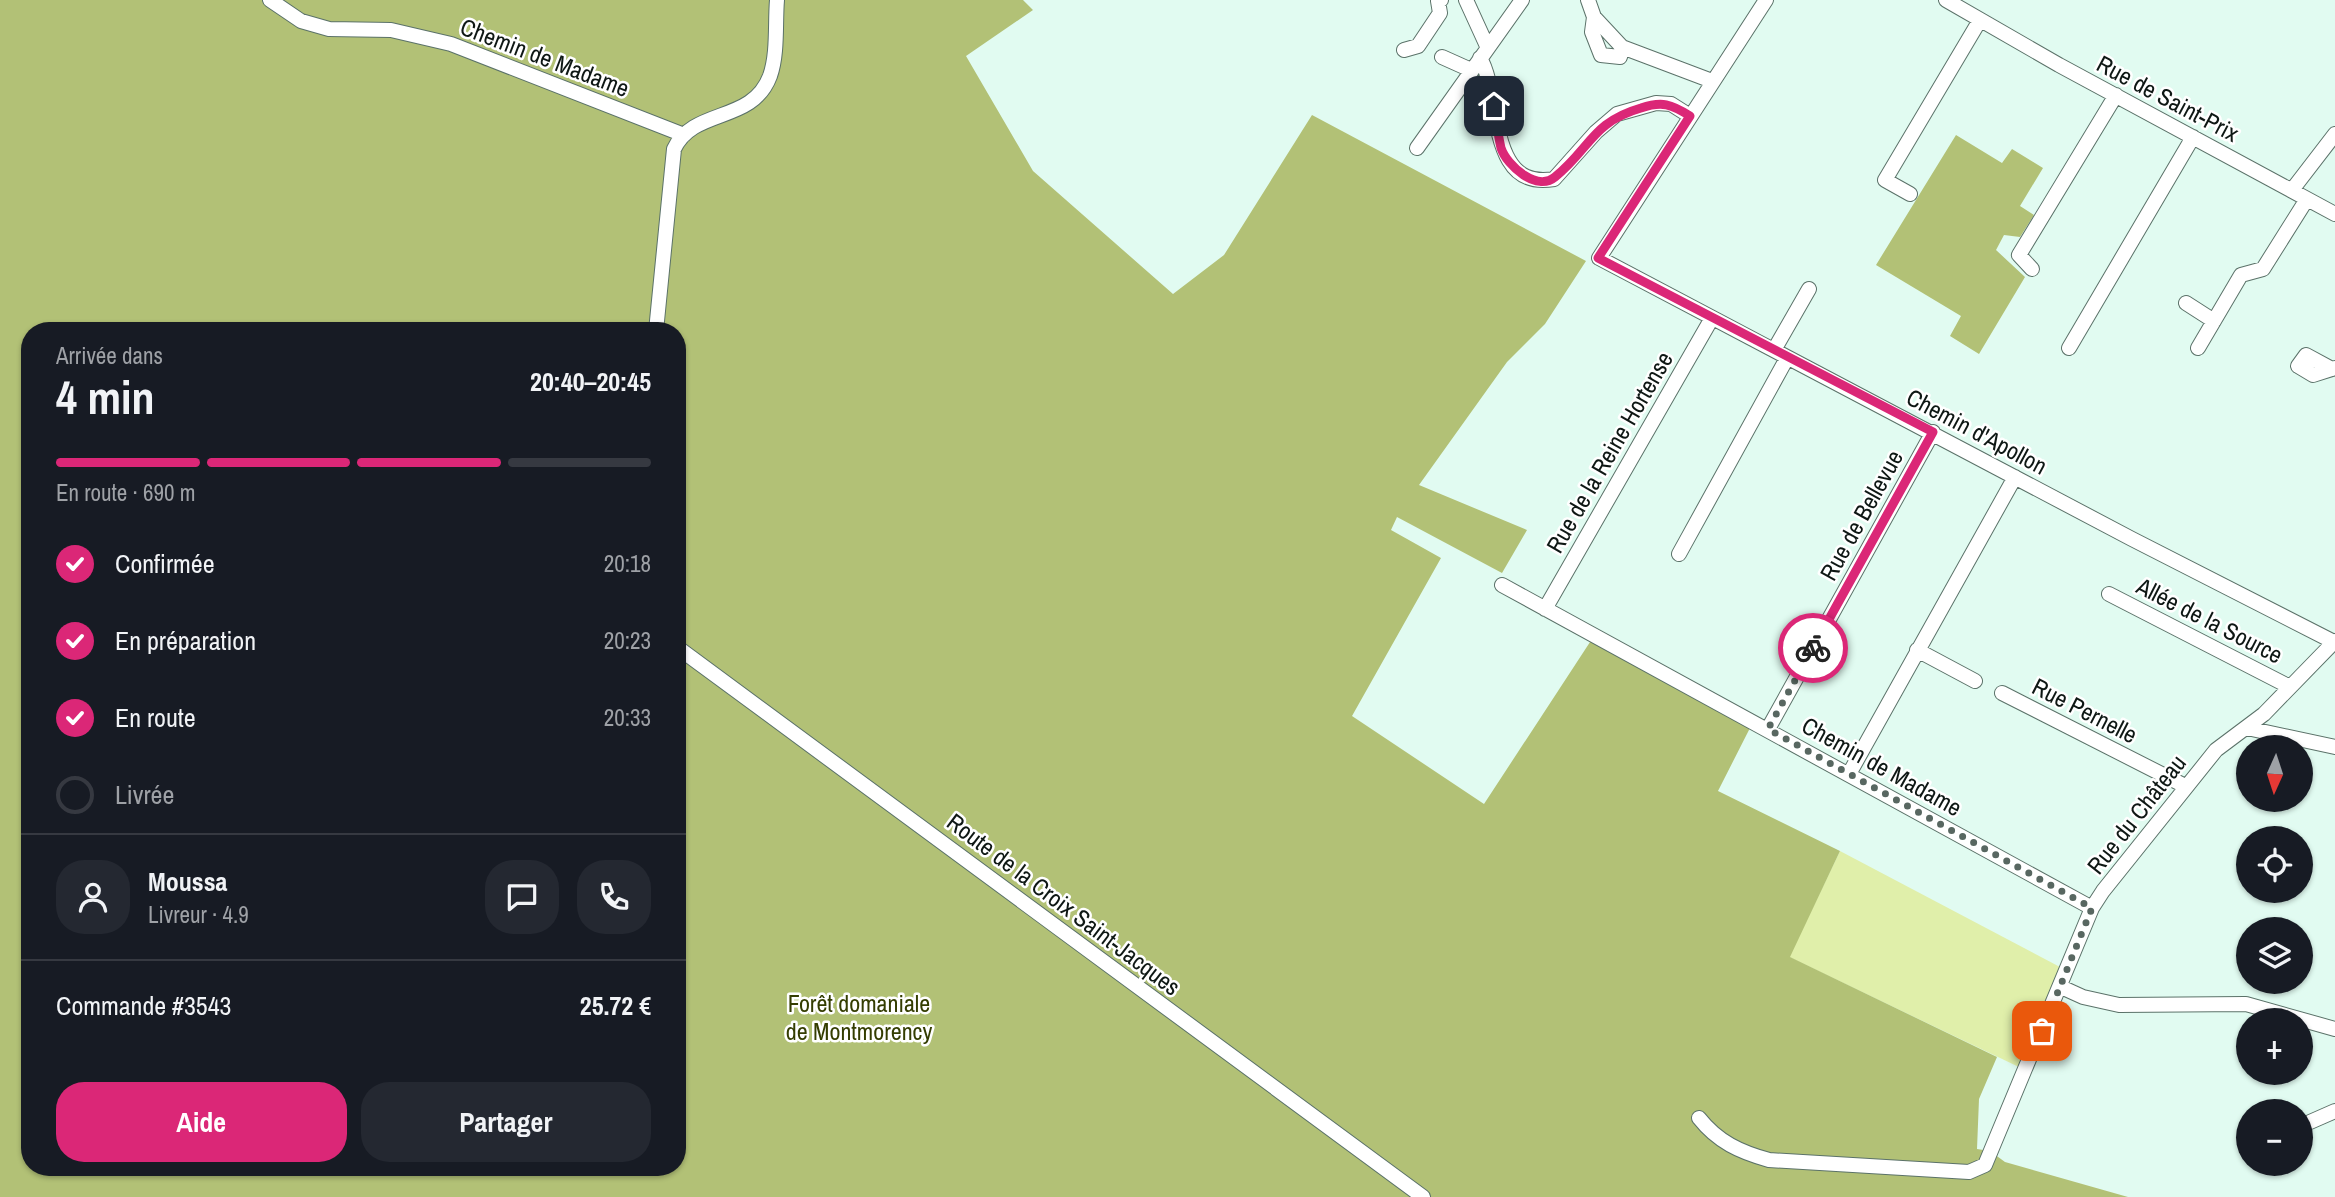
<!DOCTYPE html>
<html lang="fr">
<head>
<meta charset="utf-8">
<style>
  :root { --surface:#171b24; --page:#242831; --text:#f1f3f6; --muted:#9ea1a6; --line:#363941; --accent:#db2777 }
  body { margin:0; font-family:"Archivo Narrow",sans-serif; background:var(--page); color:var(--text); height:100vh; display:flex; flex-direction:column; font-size:26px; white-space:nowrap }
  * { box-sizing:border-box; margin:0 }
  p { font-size:23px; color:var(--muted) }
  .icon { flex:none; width:38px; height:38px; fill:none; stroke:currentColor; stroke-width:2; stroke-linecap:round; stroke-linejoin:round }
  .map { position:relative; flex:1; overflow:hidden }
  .drawer { position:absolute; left:21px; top:322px; width:665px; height:854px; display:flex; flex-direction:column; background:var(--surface); border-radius:28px; box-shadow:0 2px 5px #0004 }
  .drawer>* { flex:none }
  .needle { width:46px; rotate:183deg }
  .tools { position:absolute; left:2236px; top:735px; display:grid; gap:14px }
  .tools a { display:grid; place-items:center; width:77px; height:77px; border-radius:50%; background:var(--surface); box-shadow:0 2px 5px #0004; font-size:35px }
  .pin { position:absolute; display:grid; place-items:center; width:60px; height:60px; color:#fff; margin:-30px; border-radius:14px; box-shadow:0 4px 10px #0006 }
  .courier { position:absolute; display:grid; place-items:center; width:70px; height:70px; margin:-35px; border:5px solid #db2777; border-radius:50%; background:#fff; color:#222; box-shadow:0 2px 9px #0007 }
  .head em { font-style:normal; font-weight:800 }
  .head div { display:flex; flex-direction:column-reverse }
  .head { display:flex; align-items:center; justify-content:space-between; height:119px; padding:0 35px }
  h1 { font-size:46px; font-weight:800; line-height:52px }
  .bar { display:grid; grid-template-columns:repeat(4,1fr); gap:10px 7px; align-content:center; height:84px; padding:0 35px }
  .bar i { height:9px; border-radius:5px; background:var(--line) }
  .bar .active { background:var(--accent) }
  .bar p { grid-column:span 4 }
  .line { display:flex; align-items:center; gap:18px; padding:0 35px; border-top:2px solid var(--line) }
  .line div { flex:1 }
  .round { display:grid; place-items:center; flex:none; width:74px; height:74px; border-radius:28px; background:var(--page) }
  ol { padding:0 35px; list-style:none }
  li { display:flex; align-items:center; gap:21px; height:77px }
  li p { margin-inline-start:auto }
  li .icon { padding:7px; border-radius:50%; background:var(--accent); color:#fff; stroke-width:4 }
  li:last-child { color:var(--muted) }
  li i { width:38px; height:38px; border:4px solid var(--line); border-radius:50% }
  .action { display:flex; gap:14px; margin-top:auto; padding:14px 35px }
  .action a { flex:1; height:80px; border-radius:28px; background:var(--accent); color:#fff; font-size:28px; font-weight:800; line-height:80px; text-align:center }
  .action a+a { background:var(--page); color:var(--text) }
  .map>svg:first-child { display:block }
  .green { fill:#e0efaa }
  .forest { fill:#b2c176; fill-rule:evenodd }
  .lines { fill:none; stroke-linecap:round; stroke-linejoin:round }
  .minor-casing { stroke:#5b7269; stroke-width:16 }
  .minor { stroke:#fff; stroke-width:14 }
  .done { stroke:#586761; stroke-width:7; stroke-dasharray:0 12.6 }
  .route { stroke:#db2777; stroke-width:9 }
  .labels { text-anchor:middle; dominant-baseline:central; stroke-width:5; stroke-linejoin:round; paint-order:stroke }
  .street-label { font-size:24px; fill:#0e1714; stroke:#fff }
  .park-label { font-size:24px; fill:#343d01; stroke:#fff }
</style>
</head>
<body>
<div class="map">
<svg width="2335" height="1197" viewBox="0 0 2335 1197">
  <rect width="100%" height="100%" fill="#e1fbf1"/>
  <path class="green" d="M 1840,851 L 2060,967 L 2021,1068 L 1789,957 Z"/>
  <path class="forest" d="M 0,0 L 1023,0 L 1033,10 L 966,56 L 1033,171 L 1173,294 L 1224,255 L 1312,115 L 1586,261 L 1545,324 L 1507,362 L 1419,485 L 1527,530 L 1502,573 L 1397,517 L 1391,530 L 1441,558 L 1352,716 L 1484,804 L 1592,639 C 1646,668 1696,699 1751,726 L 1718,791 L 1840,851 L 1790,957 L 1997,1057 L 1979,1099 L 1977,1149 L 1990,1151 L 2005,1162 L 2128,1197 L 0,1197 ZM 30,331 L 677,331 L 677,1167 L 30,1167 Z
    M 1956,135 L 2002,163 L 2012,149 L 2043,168 L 2020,206 L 2034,215 L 2020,237 L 2004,235 L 1996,250 L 2025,277 L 1979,354 L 1950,336 L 1961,316 L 1876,265 Z"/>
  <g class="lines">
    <g class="minor-casing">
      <path id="minor" d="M 270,0 L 301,21 L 329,29 L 391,30 L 451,44 L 684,135
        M 1466,0 L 1487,46
        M 1588,0 L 1594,17 L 1622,47 L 1712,81
        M 1766,0 L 1599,258 L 2132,539 L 2334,642
        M 1946,0 L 2059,65 L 2335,214
        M 1594,17 L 1592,32 L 1601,55 L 1620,57 L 1622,47
        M 1404,50 L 1418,46 L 1440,13 L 1438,1 L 1441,0
        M 1442,57 L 1471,70
        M 1480,58 C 1502,95 1486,191 1554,179 L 1596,132 L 1617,114 L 1656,103 L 1671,104 L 1690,116
        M 1417,148 L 1522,0
        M 2292,190 L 2335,134
        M 1910,194 L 1885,180 L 1980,20
        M 2032,269 L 2019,255 L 2116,95
        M 2186,303 L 2214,321
        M 656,331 L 674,149 C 694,107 752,124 770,76 C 778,53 775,24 777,0
        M 2069,348 L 2193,137
        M 2198,348 L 2241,275 L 2263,269 L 2307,199
        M 1774,350 L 1809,289
        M 2332,369 L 2306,355 L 2298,366 L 2313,375 L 2335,368
        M 1679,554 L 1787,358
        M 1502,585 L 2092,908
        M 2109,594 L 2290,687
        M 1545,609 L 1712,318
        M 677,647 L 1423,1197
        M 1917,650 L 1975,681
        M 2002,693 L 2185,786
        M 2247,728 L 2335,747
        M 1768,729 L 1933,432
        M 1849,774 L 2015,477
        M 2061,987 L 2083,997 L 2119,1005 L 2246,1004 L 2335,1029
        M 1699,1118 C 1718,1142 1740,1152 1769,1160 L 1969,1172 L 1985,1165 L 2092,908 L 2103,891 L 2216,750 L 2264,714 L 2335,641
        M 2310,1122 L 2335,1111"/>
    </g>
    <use href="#minor" class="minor"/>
  </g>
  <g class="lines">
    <path class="done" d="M 1813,648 L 1768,729 L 2092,908 L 2042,1031"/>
    <path class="route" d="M 1494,106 C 1496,120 1498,135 1501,148 C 1507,166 1537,192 1555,177 C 1590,149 1592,122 1641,108 C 1662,101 1671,104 1690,116 L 1598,258 L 1933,432 L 1813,648"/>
  </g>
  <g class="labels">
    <g class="street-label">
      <text transform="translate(545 57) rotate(21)">Chemin de Madame</text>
      <text transform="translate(2168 98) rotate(28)">Rue de Saint-Prix</text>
      <text transform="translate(1977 431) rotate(28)">Chemin d'Apollon</text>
      <text transform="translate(1609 452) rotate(-60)">Rue de la Reine Hortense</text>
      <text transform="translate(1861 515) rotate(-61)">Rue de Bellevue</text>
      <text transform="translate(2210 620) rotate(27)">Allée de la Source</text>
      <text transform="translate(2085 710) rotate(27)">Rue Pernelle</text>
      <text transform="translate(1882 766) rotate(29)">Chemin de Madame</text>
      <text transform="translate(2136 814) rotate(-52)">Rue du Château</text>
      <text transform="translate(1064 904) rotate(37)">Route de la Croix Saint-Jacques</text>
    </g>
    <g class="park-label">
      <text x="859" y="1003">Forêt domaniale<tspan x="859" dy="28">de Montmorency</tspan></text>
    </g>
  </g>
</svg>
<div class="tools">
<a><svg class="needle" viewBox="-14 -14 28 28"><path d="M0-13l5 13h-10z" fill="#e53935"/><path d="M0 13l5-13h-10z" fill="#9ea1a6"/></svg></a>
<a><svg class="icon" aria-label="locate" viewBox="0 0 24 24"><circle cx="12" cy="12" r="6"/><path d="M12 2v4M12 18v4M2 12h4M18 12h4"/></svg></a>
<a><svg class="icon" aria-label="layers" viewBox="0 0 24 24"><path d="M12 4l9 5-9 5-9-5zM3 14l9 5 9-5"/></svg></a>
<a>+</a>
<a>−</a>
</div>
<div class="pin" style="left:2042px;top:1031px;background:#ea580c"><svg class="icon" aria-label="bag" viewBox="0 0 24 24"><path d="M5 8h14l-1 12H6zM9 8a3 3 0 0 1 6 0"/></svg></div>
<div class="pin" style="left:1494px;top:106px;background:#1f2937"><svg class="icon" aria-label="home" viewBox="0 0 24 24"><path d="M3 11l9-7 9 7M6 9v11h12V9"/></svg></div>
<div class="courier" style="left:1813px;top:648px"><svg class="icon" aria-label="bike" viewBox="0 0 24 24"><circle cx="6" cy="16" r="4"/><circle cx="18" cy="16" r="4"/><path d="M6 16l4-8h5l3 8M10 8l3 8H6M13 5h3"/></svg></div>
<section class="drawer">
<div class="head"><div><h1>4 min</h1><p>Arrivée dans</p></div><em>20:40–20:45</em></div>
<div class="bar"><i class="active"></i><i class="active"></i><i class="active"></i><i></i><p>En route · 690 m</p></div>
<ol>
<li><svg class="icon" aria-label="check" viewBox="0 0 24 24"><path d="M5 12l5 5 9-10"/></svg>Confirmée<p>20:18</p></li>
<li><svg class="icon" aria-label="check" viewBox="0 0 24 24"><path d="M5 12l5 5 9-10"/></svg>En préparation<p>20:23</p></li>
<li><svg class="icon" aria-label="check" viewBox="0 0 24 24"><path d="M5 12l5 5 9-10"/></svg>En route<p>20:33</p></li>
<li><i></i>Livrée</li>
</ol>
<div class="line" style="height:126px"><a class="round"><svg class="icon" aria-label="person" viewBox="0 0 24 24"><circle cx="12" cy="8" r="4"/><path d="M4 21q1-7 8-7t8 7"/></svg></a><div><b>Moussa</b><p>Livreur · 4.9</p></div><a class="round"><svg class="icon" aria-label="chat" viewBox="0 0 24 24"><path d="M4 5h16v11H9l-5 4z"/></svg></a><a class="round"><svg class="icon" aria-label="phone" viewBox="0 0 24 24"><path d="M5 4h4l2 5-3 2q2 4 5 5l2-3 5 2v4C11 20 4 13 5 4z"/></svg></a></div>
<div class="line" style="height:91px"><div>Commande #3543</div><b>25.72 €</b></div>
<div class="action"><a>Aide</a><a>Partager</a></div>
</section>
</div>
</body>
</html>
